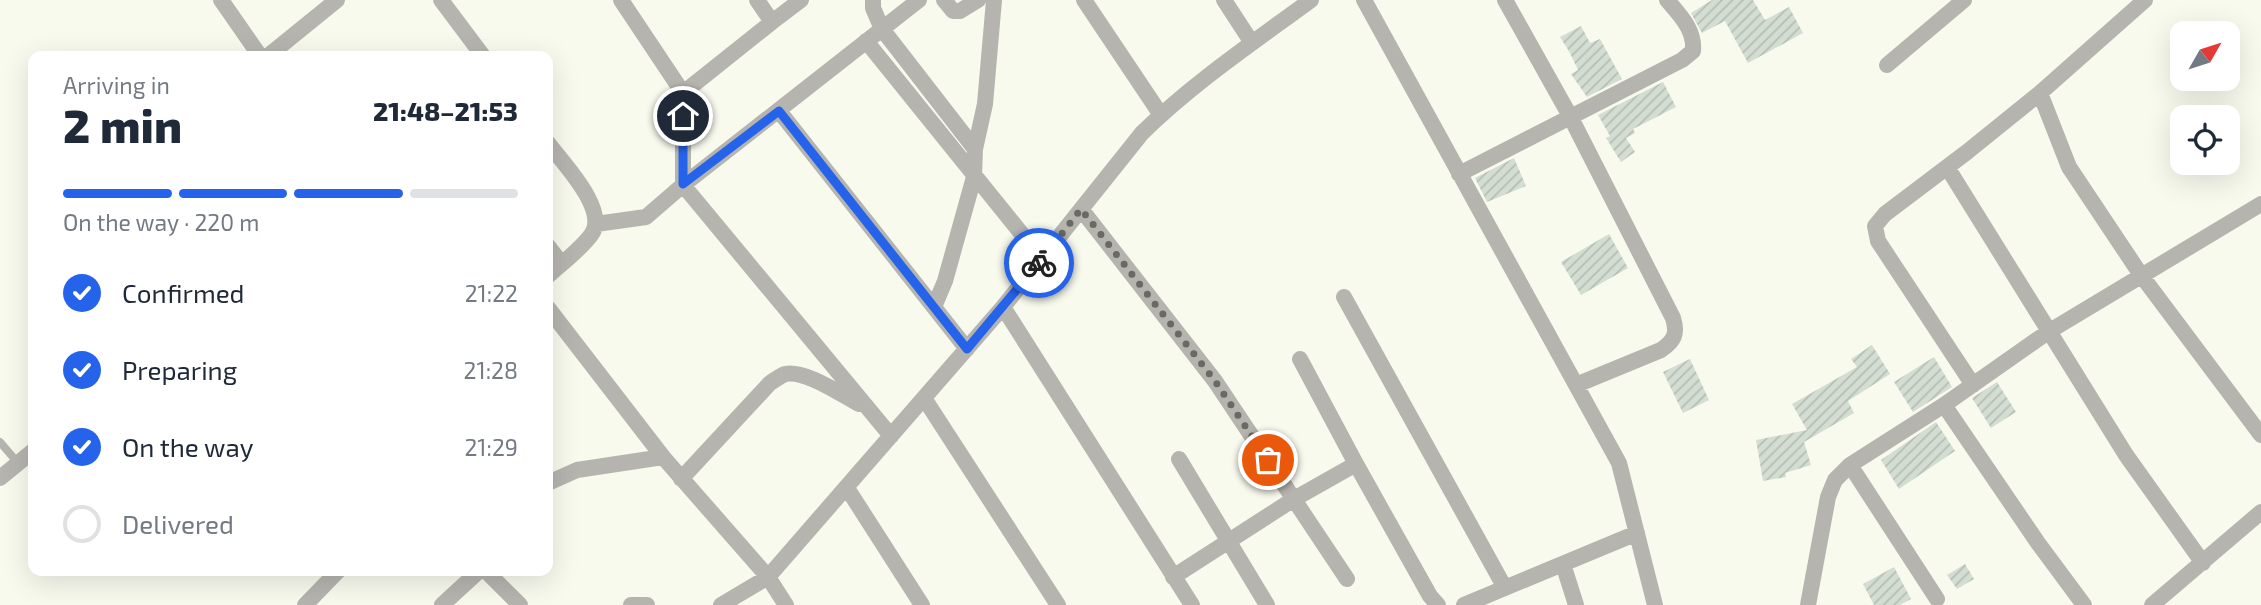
<!DOCTYPE html>
<html lang="en">
<head>
<meta charset="utf-8">
<style>
  :root { --surface:#fff; --page:#f6f6f7; --text:#1f2937; --muted:#747a83; --line:#e0e1e3; --accent:#2563eb }
  body { margin:0; font-family:"Exo 2",sans-serif; background:var(--page); color:var(--text); height:100vh; display:flex; flex-direction:column; font-size:26px; white-space:nowrap }
  * { box-sizing:border-box; margin:0 }
  p { font-size:23px; color:var(--muted) }
  .icon { flex:none; width:38px; height:38px; fill:none; stroke:currentColor; stroke-width:2; stroke-linecap:round; stroke-linejoin:round }
  .map { position:relative; flex:1; overflow:hidden }
  .drawer { position:absolute; left:28px; top:51px; width:525px; height:525px; display:flex; flex-direction:column; background:var(--surface); border-radius:14px; box-shadow:0 7px 28px #0002 }
  .drawer>* { flex:none }
  .needle { width:46px; rotate:51deg }
  .buttons { position:absolute; left:2170px; top:21px; display:grid; gap:14px }
  .buttons a { display:grid; place-items:center; width:70px; height:70px; border-radius:14px; background:var(--surface); box-shadow:0 7px 28px #0002; font-size:35px }
  .pin { position:absolute; display:grid; place-items:center; width:60px; height:60px; color:#fff; margin:-30px; border:4px solid #fff; border-radius:50%; box-shadow:0 2px 7px #0007 }
  .courier { position:absolute; display:grid; place-items:center; width:70px; height:70px; margin:-35px; border:5px solid #2563eb; border-radius:50%; background:#fff; color:#222; box-shadow:0 2px 9px #0007 }
  .summary em { font-style:normal; font-weight:800 }
  .summary div { display:flex; flex-direction:column-reverse }
  .summary { display:flex; align-items:center; justify-content:space-between; height:119px; padding:0 35px }
  h1 { font-size:46px; font-weight:800; line-height:52px }
  .bar { display:grid; grid-template-columns:repeat(4,1fr); gap:10px 7px; align-content:center; height:84px; padding:0 35px }
  .bar i { height:9px; border-radius:5px; background:var(--line) }
  .bar .on { background:var(--accent) }
  .bar p { grid-column:span 4 }
  ol { padding:0 35px; list-style:none }
  li { display:flex; align-items:center; gap:21px; height:77px }
  li p { margin-inline-start:auto }
  li .icon { padding:7px; border-radius:50%; background:var(--accent); color:#fff; stroke-width:4 }
  li:last-child { color:var(--muted) }
  li i { width:38px; height:38px; border:4px solid var(--line); border-radius:50% }
  .map>svg:first-child { display:block }
  .building { fill:url(#building-hatch) }
  .lines { fill:none; stroke-linecap:round; stroke-linejoin:round }
  .lane { stroke:#b6b4af; stroke-width:8 }
  .street { stroke:#b6b4af; stroke-width:16 }
  .done { stroke:#686a63; stroke-width:7; stroke-dasharray:0 12.6 }
  .route { stroke:#2563eb; stroke-width:9 }
</style>
</head>
<body>
<div class="map">
<svg width="2261" height="605" viewBox="0 0 2261 605">
  <defs>
    <pattern id="building-hatch" width="6" height="6" patternUnits="userSpaceOnUse" patternTransform="scale(1.75)"><rect width="6" height="6" fill="#d4ddd2"/><path d="M-1 1l2-2M0 6l6-6M5 7l2-2" fill="none" stroke="#b5bdb4"/></pattern>
  </defs>
  <rect width="100%" height="100%" fill="#f8faee"/>
  <path class="building" d="M 1712,0 L 1753,0 L 1765,20 L 1789,7 L 1803,33 L 1748,63 L 1725,21 L 1702,33 L 1691,13 Z
    M 1581,26 L 1590,43 L 1600,39 L 1622,79 L 1587,97 L 1571,74 L 1578,70 L 1570,53 L 1560,37 Z
    M 1663,82 L 1676,107 L 1633,129 L 1635,133 L 1626,138 L 1635,152 L 1621,162 L 1606,138 L 1610,136 L 1598,115 Z
    M 1514,158 L 1526,186 L 1487,202 L 1475,178 Z
    M 1609,234 L 1628,268 L 1581,295 L 1561,262 Z
    M 1872,345 L 1890,374 L 1848,401 L 1854,413 L 1804,442 L 1811,465 L 1785,473 L 1786,477 L 1763,481 L 1756,440 L 1807,430 L 1792,404 L 1857,367 L 1851,359 Z
    M 1934,357 L 1952,387 L 1913,412 L 1894,382 Z
    M 1690,359 L 1709,400 L 1683,413 L 1663,372 Z
    M 1997,382 L 2016,412 L 1991,428 L 1972,398 Z
    M 1936,422 L 1955,451 L 1899,489 L 1881,460 Z
    M 1965,564 L 1974,579 L 1957,589 L 1947,575 Z
    M 1894,567 L 1911,599 L 1900,605 L 1874,605 L 1863,584 Z"/>
  <g class="lines">
    <path class="lane" d="M 0,442 L 18,463"/>
    <path class="street" d="M 221,0 L 260,56
      M 441,0 L 483,56
      M 621,0 L 683,93 L 772,22
      M 757,0 L 772,22 L 801,0
      M 873,0 L 873,8 L 882,29 L 975,149
      M 944,0 L 953,11 L 960,11 L 978,0
      M 1084,0 L 1161,115
      M 1224,0 L 1252,43
      M 1364,0 L 1619,463 L 1655,605
      M 1505,0 L 1570,116 L 1673,318 C 1678,334 1674,341 1661,350 L 1576,385
      M 866,41 L 1042,259
      M 268,56 L 337,0
      M 1887,65 L 1964,0
      M 683,93 L 683,185 L 891,436
      M 2040,93 L 2069,167 L 2141,275 L 2261,435
      M 779,111 L 967,349
      M 548,143 C 562,162 610,211 591,235 C 580,250 562,263 548,276
      M 1947,167 L 2126,455 L 2203,563
      M 1459,174 L 1682,60 L 1693,51 C 1695,30 1680,15 1667,0
      M 1081,209 L 1215,381 L 1347,579
      M 596,224 L 646,217 L 683,185 L 919,0
      M 548,246 L 561,263
      M 1344,297 L 1505,588
      M 934,307 L 945,281 L 974,177 L 975,149 L 985,104 L 994,0
      M 1003,307 L 1192,605
      M 548,308 L 663,457 L 768,577 L 721,605
      M 1973,385 L 1878,241 L 1875,226 L 1885,214 L 1967,152 L 2040,93 L 2145,0
      M 924,398 L 1058,605
      M 1944,405 L 2038,543 L 2084,605
      M 1179,459 L 1267,605
      M 1356,464 L 1430,596 L 1438,605
      M 1850,465 L 1937,599
      M 0,478 L 33,451
      M 681,479 L 770,383 C 775,380 780,376 785,374 C 806,370 840,394 859,404
      M 548,483 L 577,470 L 663,457
      M 847,488 L 922,605
      M 1563,564 L 1576,605
      M 485,570 L 520,605
      M 1173,577 L 1294,499 L 1356,464 L 1300,359
      M 305,605 L 339,570
      M 442,605 L 480,570
      M 631,605 L 647,605
      M 786,605 L 768,577 L 1003,307 L 1142,133 C 1193,83 1254,42 1311,0
      M 1464,605 L 1637,533
      M 1808,605 L 1828,497 L 1835,480 L 1850,465 L 1944,405 L 2048,332 L 2261,204
      M 2152,605 L 2261,512"/>
  </g>
  <g class="lines">
    <path class="done" d="M 1039,263 L 1081,209 L 1215,381 L 1268,460"/>
    <path class="route" d="M 683,116 L 683,184 L 779,111 L 967,349 L 1039,263"/>
  </g>
</svg>
<div class="buttons">
<a><svg class="needle" viewBox="-14 -14 28 28"><path d="M0-13l5 13h-10z" fill="#e53935"/><path d="M0 13l5-13h-10z" fill="#747a83"/></svg></a>
<a><svg class="icon" aria-label="locate" viewBox="0 0 24 24"><circle cx="12" cy="12" r="6"/><path d="M12 2v4M12 18v4M2 12h4M18 12h4"/></svg></a>
</div>
<div class="pin" style="left:1268px;top:460px;background:#ea580c"><svg class="icon" aria-label="bag" viewBox="0 0 24 24"><path d="M5 8h14l-1 12H6zM9 8a3 3 0 0 1 6 0"/></svg></div>
<div class="pin" style="left:683px;top:116px;background:#1f2937"><svg class="icon" aria-label="home" viewBox="0 0 24 24"><path d="M3 11l9-7 9 7M6 9v11h12V9"/></svg></div>
<div class="courier" style="left:1039px;top:263px"><svg class="icon" aria-label="bike" viewBox="0 0 24 24"><circle cx="6" cy="16" r="4"/><circle cx="18" cy="16" r="4"/><path d="M6 16l4-8h5l3 8M10 8l3 8H6M13 5h3"/></svg></div>
<section class="drawer">
<div class="summary"><div><h1>2 min</h1><p>Arriving in</p></div><em>21:48–21:53</em></div>
<div class="bar"><i class="on"></i><i class="on"></i><i class="on"></i><i></i><p>On the way · 220 m</p></div>
<ol>
<li><svg class="icon" aria-label="check" viewBox="0 0 24 24"><path d="M5 12l5 5 9-10"/></svg>Confirmed<p>21:22</p></li>
<li><svg class="icon" aria-label="check" viewBox="0 0 24 24"><path d="M5 12l5 5 9-10"/></svg>Preparing<p>21:28</p></li>
<li><svg class="icon" aria-label="check" viewBox="0 0 24 24"><path d="M5 12l5 5 9-10"/></svg>On the way<p>21:29</p></li>
<li><i></i>Delivered</li>
</ol>
</section>
</div>
</body>
</html>
